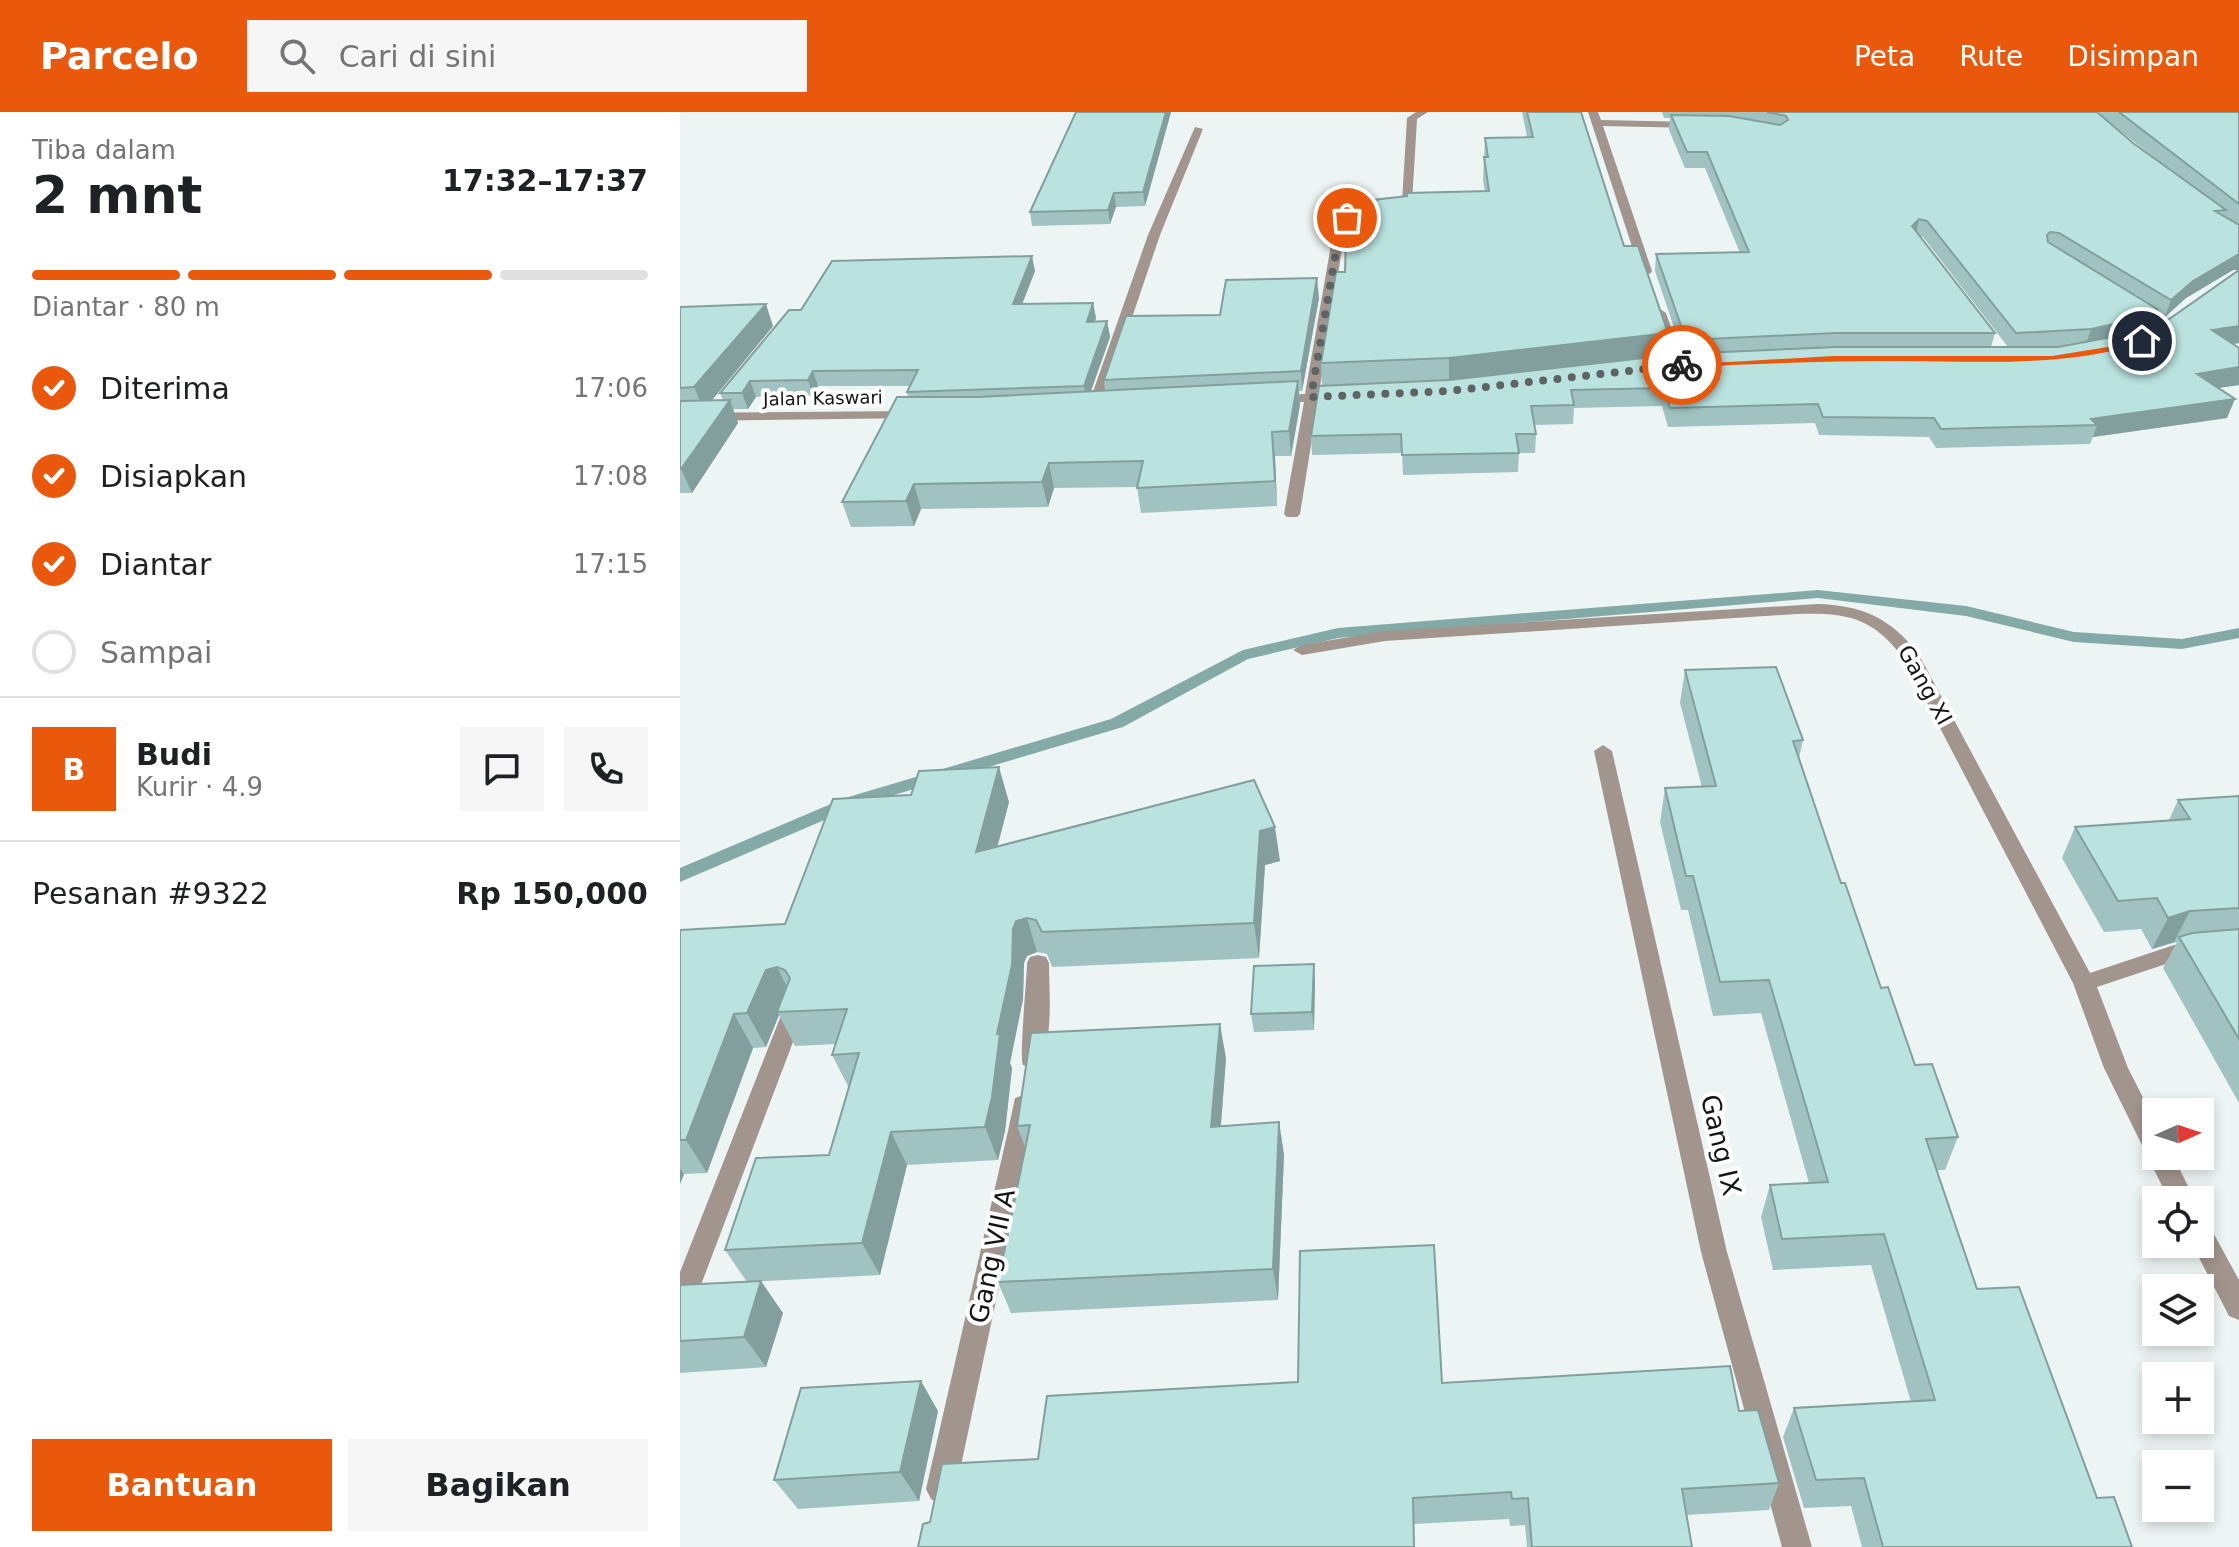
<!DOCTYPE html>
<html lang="id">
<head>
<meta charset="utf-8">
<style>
  :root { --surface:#fff; --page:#f6f6f6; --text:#202124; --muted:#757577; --line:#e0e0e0; --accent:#ea580c }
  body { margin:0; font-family:"DejaVu Sans",sans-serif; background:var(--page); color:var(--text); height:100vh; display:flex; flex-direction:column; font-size:30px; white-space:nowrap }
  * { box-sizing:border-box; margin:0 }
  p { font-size:26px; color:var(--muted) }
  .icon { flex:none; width:44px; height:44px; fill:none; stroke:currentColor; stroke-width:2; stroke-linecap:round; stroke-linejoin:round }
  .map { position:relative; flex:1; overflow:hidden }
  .drawer { display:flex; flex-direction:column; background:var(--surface); width:680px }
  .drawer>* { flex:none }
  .needle { width:52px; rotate:87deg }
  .buttons { position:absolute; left:1462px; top:986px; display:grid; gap:16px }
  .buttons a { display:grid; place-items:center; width:72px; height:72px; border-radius:0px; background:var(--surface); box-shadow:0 4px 12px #0003; font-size:40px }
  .pin { position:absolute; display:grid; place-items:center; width:68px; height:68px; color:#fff; margin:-34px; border:4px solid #fff; border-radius:50%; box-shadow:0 2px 8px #0007 }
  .courier { position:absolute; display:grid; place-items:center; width:80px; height:80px; margin:-40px; border:6px solid #ea580c; border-radius:50%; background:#fff; color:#222; box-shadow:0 2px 10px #0007 }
  .summary em { font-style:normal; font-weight:700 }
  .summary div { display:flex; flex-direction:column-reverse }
  .summary { display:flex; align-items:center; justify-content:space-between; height:136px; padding:0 32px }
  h1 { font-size:52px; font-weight:700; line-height:60px }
  .bar { display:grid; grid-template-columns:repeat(4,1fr); gap:12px 8px; align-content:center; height:96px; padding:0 32px }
  .bar i { height:10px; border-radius:6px; background:var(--line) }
  .bar .on { background:var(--accent) }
  .bar p { grid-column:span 4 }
  .line { display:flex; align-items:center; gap:20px; padding:0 32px; border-top:2px solid var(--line) }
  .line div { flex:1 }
  .round { display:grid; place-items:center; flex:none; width:84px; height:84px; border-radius:0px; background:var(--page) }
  ol { padding:0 32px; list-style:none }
  li { display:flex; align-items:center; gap:24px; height:88px }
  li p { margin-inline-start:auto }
  li .icon { padding:8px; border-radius:50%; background:var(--accent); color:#fff; stroke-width:4 }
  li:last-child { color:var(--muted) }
  li i { width:44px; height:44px; border:4px solid var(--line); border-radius:50% }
  .primary-button { display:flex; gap:16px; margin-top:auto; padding:16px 32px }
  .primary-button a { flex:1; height:92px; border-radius:0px; background:var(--accent); color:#fff; font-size:32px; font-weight:700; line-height:92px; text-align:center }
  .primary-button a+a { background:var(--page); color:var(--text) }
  header { display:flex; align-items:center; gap:48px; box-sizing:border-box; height:112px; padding:0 40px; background:var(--accent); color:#fff }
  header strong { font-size:38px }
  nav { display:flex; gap:44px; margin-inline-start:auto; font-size:28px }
  .search { width:560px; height:72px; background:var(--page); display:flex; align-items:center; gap:20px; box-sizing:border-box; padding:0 28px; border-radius:0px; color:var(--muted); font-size:30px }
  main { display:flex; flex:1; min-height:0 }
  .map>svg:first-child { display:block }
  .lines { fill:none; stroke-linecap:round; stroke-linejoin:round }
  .stream { fill:#83aaa7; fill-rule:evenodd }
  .street { fill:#a2958d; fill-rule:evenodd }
  .wall { fill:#a0c3c1; fill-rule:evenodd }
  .shaded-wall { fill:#829f9d }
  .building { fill:#bae3e0; stroke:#829f9d; stroke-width:2 }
  .route { fill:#ea580c }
  .done { stroke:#5f6362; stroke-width:8; stroke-dasharray:0 14.4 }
  .labels { text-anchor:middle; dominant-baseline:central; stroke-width:8; stroke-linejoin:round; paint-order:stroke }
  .far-street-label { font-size:18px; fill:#121514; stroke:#fff }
  .street-label { font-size:22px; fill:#121514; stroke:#fff }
  .near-street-label { font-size:26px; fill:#121514; stroke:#fff }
</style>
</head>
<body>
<header>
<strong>Parcelo</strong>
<div class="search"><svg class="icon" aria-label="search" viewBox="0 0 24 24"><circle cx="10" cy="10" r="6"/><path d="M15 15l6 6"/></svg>Cari di sini</div>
<nav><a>Peta</a><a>Rute</a><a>Disimpan</a></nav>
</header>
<main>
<section class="drawer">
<div class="summary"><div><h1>2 mnt</h1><p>Tiba dalam</p></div><em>17:32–17:37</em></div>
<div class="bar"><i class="on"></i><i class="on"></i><i class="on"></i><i></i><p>Diantar · 80 m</p></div>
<ol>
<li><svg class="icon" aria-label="check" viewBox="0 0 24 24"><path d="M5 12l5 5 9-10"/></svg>Diterima<p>17:06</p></li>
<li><svg class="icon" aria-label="check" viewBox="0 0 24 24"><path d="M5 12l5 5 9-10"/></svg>Disiapkan<p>17:08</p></li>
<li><svg class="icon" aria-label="check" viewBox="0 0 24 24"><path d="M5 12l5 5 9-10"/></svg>Diantar<p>17:15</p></li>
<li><i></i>Sampai</li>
</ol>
<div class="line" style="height:144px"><b class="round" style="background:var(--accent);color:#fff">B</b><div><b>Budi</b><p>Kurir · 4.9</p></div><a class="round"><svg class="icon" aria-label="chat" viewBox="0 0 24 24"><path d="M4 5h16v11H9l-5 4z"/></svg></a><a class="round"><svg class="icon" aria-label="phone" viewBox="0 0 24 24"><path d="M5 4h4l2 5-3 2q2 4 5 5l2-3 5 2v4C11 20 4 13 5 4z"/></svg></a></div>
<div class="line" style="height:104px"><div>Pesanan #9322</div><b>Rp 150,000</b></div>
<div class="primary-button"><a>Bantuan</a><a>Bagikan</a></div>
</section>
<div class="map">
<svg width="1559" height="1435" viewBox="0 0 1559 1435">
  <rect width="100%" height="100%" fill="#edf5f4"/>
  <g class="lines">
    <path class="stream" d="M 1138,478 L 1286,494 L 1394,520 L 1502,527 L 1559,516 L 1559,526 L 1502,537 L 1394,530 L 1286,504 L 1138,486 L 658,526 L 568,547 L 443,615 L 177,694 L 0,770 L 0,756 L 165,686 L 431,607 L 563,538 L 658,516 Z"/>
    <path class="street" d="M 736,0 L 748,0 L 737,7 L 732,91 L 717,103 L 666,112 L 639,281 L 663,280 L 670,284 L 663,288 L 638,289 L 620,402 L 617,405 L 607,405 L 604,402 L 624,290 L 595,291 L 588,287 L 595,283 L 625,282 L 655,110 C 675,96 703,106 722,90 L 727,6 Z
      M 908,0 L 918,0 L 921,8 L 1015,10 L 1020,13 L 1015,16 L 923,14 L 972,159 L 970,162 L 960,159 Z
      M 515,15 L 523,17 L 480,123 L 421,297 L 409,300 L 407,297 L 468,123 Z
      M 980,197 L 986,201 L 1004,253 L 1002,256 L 990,253 L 974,201 Z
      M 235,299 L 240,300 L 240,306 L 0,309 L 0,301 Z
      M 1137,492 C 1182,493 1210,506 1238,541 L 1410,861 L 1494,833 L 1559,828 L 1559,844 L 1495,849 L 1417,875 L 1448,956 L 1476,1011 L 1476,1044 L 1493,1044 L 1515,1088 L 1489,1088 L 1424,956 L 1393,871 L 1224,547 C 1192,505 1168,501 1117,502 L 705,529 L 622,543 L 613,538 L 622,533 L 705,519 Z
      M 923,633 L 932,639 L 1047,1140 L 1132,1435 L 1102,1435 L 1021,1140 L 914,639 Z
      M 358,843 L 366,845 L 369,851 C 369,882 374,924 359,953 L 351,955 L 343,953 C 339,946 347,867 347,851 L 350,845 Z
      M 113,892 L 121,895 L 124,901 L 13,1194 L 10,1203 L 0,1207 L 0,1160 L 102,901 L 105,895 Z
      M 343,983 L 351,986 L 355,993 L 352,1019 L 276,1377 L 271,1387 L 261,1392 L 251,1387 L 246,1377 L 328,1019 L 335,986 Z
      M 1520,1109 L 1529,1113 L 1559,1168 L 1559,1208 L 1549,1204 L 1512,1132 L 1520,1132 Z"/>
  </g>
  <path class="wall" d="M 396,0 L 491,0 L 465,94 L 436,95 L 430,112 L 352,114 L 350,100 Z
    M 842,0 L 901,0 L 944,134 L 985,243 L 1003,242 L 975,159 L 976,142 L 1060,141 L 1025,56 L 1005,56 L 989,18 L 990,6 L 984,6 L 982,0 L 1559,0 L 1559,158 L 1553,158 L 1506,186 L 1485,205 L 1476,200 L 1471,215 L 1459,220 L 1559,231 L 1553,232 L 1559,236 L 1559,273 L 1538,276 L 1547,306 L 1413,325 L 1410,332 L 1256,336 L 1249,325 L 1139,323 L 1135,311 L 988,315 L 982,294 L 894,296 L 893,312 L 854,313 L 856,322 L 855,341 L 839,341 L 838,360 L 723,363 L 722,341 L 632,343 L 631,324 L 642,274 L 641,251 L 665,160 L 805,80 L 803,68 L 805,26 L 847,25 ZM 1429,10 L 1476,47 L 1453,31 ZM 1240,124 L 1243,125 L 1328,235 L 1311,235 L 1315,221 Z
    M 355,159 L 342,192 L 413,191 L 416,206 L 415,209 L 427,209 L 430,225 L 411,279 L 425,278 L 424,268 L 540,203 L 639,186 L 622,279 L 619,279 L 620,293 L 611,344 L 595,344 L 597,394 L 461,401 L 457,375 L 374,376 L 368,395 L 241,397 L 234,414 L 171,415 L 162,390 L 228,285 L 227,280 L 230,274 L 138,274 L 133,284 L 76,285 L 68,297 L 53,297 L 58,311 L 12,381 L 0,381 L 0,195 L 93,214 L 31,289 L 43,288 L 40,281 L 121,198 Z
    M 1005,558 L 1123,628 L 1119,646 L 1161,771 L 1201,876 L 1235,953 L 1278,1025 L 1265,1058 L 1257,1058 L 1297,1177 L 1417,1386 L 1452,1435 L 1182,1435 L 1171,1394 L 1124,1396 L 1103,1325 L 1114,1296 L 1231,1290 L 1191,1153 L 1093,1158 L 1081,1105 L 1090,1073 L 1129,1071 L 1081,901 L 1033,904 L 1008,798 L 1001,798 L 980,710 L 985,676 L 1022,675 L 1000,591 Z
    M 1559,684 L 1559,991 L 1483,856 L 1497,830 L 1472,837 L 1461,817 L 1424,820 L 1382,746 L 1395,715 L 1489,708 L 1498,688 Z
    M 329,690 L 317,735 L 600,749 L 585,753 L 579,846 L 372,855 L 367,842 L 357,840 L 347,844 L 344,851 L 343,887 L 330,951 L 332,956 L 325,1019 L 318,1048 L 227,1053 L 200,1163 L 67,1170 L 103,1201 L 86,1255 L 0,1261 L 0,1173 L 67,1170 L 45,1138 L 149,1043 L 169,976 L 152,943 L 156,932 L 115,934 L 99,903 L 86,935 L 73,936 L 27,1061 L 4,1062 L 0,1072 L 0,818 L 105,812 Z
    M 634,852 L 635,870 L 634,918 L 574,920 L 571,902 Z
    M 546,946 L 541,1014 L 599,1010 L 604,1043 L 598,1188 L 331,1201 L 318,1170 L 345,1035 L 337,1014 Z
    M 762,1271 L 1059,1299 L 1099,1371 L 1089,1398 L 1007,1403 L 1012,1435 L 847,1435 L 845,1413 L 830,1414 L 829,1407 L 734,1412 L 250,1410 L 358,1347 Z
    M 258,1299 L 239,1389 L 118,1397 L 94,1368 Z"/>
  <path class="shaded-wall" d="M 486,0 L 491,0 L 465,94 L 463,80 Z
    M 434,81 L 436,95 L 430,112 L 428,98 Z
    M 1239,107 L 1236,123 L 1232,114 Z
    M 1559,142 L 1559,158 L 1553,158 L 1506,186 L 1485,205 L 1491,188 L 1513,169 Z
    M 352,144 L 355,159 L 336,208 L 333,192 Z
    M 637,166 L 639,186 L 622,279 L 621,259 Z
    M 413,191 L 416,206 L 410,225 L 407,210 Z
    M 86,192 L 93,214 L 24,298 L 14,275 Z
    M 1477,197 L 1471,215 L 1442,227 L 1405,235 L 1411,217 Z
    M 427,209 L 430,225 L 407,290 L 404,274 Z
    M 1559,214 L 1559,231 L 1525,236 L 1532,218 Z
    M 988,221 L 985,247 L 769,272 L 769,246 Z
    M 1559,255 L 1559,273 L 1510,280 L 1517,262 Z
    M 133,259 L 138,274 L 133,284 L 128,268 Z
    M 70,269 L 76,285 L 68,297 L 62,281 Z
    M 618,269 L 620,293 L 611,344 L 609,319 Z
    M 1555,287 L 1547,306 L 1413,325 L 1417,313 L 1411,307 Z
    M 50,288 L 58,311 L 12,381 L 1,357 Z
    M 592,320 L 595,344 L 597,394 L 595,369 Z
    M 369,351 L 374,376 L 368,395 L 362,370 Z
    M 234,372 L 241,397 L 234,414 L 226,389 Z
    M 319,655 L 329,690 L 307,775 L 296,740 Z
    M 595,715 L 600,749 L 585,753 L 579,846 L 574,811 L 580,719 Z
    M 1510,799 L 1494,830 L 1472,837 L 1488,806 Z
    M 347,806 L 357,840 L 347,844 L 344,851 L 343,887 L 330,951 L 332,956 L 325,1019 L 318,1048 L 305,1015 L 333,817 L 336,809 Z
    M 634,852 L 635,870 L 634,918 L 632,900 Z
    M 97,855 L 114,889 L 97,900 L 99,903 L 86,935 L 67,901 L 86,858 Z
    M 54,902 L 73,936 L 27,1061 L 6,1028 Z
    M 540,912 L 546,946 L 538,1048 L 531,1015 Z
    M 599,1010 L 604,1043 L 598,1188 L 593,1157 Z
    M 211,1020 L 227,1053 L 200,1163 L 182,1131 Z
    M 0,1057 L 4,1062 L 0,1072 Z
    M 81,1169 L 103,1201 L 86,1255 L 64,1225 Z
    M 241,1269 L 258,1299 L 239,1389 L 220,1360 Z"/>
  <path class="building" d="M 396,0 L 486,0 L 463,80 L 434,81 L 428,98 L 350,100 Z
    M 847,0 L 901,0 L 944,134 L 958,134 L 988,221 L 769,246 L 641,251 L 656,160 L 665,160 L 667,91 L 727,84 L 727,81 L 809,79 L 804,45 L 808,45 L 805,26 L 853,25 Z
    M 1087,0 L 1417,0 L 1453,31 L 1546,98 L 1535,99 L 1559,113 L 1559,142 L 1513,169 L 1491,188 L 1379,121 L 1370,120 L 1367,123 L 1368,130 L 1477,197 L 1448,209 L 1411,217 L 1336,221 L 1247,109 L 1239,107 L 1232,114 L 1315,221 L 1156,221 L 1006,228 L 976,142 L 1069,140 L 1027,40 L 1007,40 L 991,3 L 1049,4 L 1100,13 L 1108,8 L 1106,4 Z
    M 1439,0 L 1559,0 L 1559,92 Z
    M 352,144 L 333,192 L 413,191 L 407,210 L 427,209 L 404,274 L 227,280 L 238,258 L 133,259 L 128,268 L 70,269 L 62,281 L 40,281 L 109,198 L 121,198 L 152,149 Z
    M 1559,158 L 1559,214 L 1532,218 L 1559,236 L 1559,255 L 1517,262 L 1555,287 L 1411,307 L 1417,313 L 1261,317 L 1254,306 L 1143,305 L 1138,292 L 990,296 L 984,276 L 891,278 L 894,293 L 851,294 L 856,322 L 836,322 L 839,341 L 722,343 L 721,322 L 631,324 L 639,274 L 769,268 L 999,242 L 1157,235 L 1378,235 L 1475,217 Z
    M 637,166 L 621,259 L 424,268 L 446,204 L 540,203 L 546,168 Z
    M 86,192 L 14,275 L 0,276 L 0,195 Z
    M 618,269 L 609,319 L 592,320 L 595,369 L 457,376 L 463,349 L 369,351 L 362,370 L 234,372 L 226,389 L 162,390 L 217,285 L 298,285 Z
    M 50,288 L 1,357 L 0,357 L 0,289 Z
    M 1096,555 L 1123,628 L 1113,629 L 1161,771 L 1165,771 L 1201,876 L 1208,875 L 1235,953 L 1252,952 L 1278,1025 L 1246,1027 L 1297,1177 L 1339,1175 L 1417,1386 L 1434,1385 L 1452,1435 L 1203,1435 L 1184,1366 L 1136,1368 L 1114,1296 L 1255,1288 L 1204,1122 L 1102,1127 L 1090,1073 L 1148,1070 L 1089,868 L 1040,870 L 1013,764 L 1006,764 L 985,676 L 1036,674 L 1005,558 Z
    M 319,655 L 296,740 L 574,668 L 595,715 L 580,719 L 574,811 L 362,820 L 356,808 L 347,806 L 336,809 L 333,817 L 332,853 L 317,922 L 320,922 L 312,985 L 305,1015 L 211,1020 L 182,1131 L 45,1138 L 76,1046 L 149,1043 L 179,941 L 152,943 L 167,897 L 97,900 L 110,866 L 105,858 L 97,855 L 86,858 L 67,901 L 54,902 L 6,1028 L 0,1028 L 0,818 L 105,812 L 153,687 L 231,683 L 239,659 Z
    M 1559,684 L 1559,796 L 1510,799 L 1488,806 L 1477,786 L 1438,789 L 1395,715 L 1510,707 L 1498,688 Z
    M 1559,817 L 1559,927 L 1499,825 L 1512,821 Z
    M 634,852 L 632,900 L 571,902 L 574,854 Z
    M 540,912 L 531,1015 L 599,1010 L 593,1157 L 318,1170 L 350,1013 L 337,1014 L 351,921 Z
    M 754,1133 L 762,1271 L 1050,1254 L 1059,1299 L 1078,1298 L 1099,1371 L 1002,1377 L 1012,1435 L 852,1435 L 848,1386 L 832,1387 L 831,1380 L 733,1386 L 734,1435 L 238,1435 L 243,1412 L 250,1410 L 262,1352 L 358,1347 L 367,1284 L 618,1270 L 620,1139 Z
    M 81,1169 L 64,1225 L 0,1229 L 0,1173 Z
    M 241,1269 L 220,1360 L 94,1368 L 121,1276 Z"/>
  <path class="route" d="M 1462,226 L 1465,230 C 1385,256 1299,249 1216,249 C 1144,249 1073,252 1002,255 L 997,253 L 1153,244 L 1372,244 L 1440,233 Z"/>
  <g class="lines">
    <path class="done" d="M 667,106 L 661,110 L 631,285 L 769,279 L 1002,253"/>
  </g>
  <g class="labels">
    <g class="far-street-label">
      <text transform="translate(143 286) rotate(-1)">Jalan Kaswari</text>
    </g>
    <g class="street-label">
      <text transform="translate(1245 573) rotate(61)">Gang XI</text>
    </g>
    <g class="near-street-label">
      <text transform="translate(1041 1033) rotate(77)">Gang IX</text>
      <text transform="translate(312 1144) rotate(-78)">Gang VII A</text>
    </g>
  </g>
</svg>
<div class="buttons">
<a><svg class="needle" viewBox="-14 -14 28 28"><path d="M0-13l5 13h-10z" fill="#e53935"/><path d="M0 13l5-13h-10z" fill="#757577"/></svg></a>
<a><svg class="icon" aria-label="locate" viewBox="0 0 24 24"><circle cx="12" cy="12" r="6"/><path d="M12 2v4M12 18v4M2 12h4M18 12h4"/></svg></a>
<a><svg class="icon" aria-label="layers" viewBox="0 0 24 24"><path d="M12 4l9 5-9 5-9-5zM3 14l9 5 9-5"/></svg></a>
<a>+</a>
<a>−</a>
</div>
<div class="pin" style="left:667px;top:106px;background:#ea580c"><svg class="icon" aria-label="bag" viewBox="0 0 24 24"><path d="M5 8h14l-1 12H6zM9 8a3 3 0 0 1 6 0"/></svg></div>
<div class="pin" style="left:1462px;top:229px;background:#1f2937"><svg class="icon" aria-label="home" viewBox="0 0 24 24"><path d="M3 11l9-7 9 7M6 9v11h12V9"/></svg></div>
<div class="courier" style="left:1002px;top:253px"><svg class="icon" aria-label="bike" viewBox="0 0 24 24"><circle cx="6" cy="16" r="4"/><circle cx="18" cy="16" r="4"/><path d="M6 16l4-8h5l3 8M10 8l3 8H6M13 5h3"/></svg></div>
</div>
</main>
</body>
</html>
